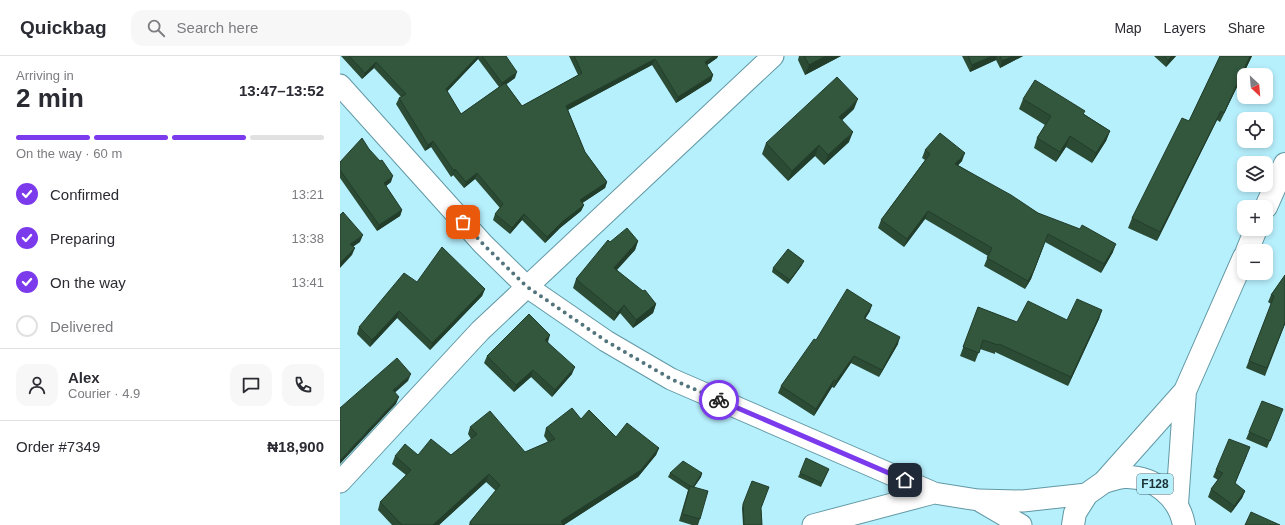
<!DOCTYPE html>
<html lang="en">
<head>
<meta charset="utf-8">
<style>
  :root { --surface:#fff; --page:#f7f7f7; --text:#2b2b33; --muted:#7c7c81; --line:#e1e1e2; --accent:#7c3aed }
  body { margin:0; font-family:Helvetica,sans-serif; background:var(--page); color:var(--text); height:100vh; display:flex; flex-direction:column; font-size:15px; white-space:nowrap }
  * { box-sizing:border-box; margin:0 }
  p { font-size:13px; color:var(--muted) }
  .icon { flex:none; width:22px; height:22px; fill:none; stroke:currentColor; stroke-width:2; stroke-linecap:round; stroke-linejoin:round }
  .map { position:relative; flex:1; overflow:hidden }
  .drawer { display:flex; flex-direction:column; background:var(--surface); width:340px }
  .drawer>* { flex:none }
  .needle { width:26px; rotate:154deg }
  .tools { position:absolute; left:897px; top:12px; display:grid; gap:8px }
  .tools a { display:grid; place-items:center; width:36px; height:36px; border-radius:8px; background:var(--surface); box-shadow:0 2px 6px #0003; font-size:20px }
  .pin { position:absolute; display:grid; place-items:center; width:34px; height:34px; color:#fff; margin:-17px; border-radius:8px; box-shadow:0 2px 6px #0006 }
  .courier { position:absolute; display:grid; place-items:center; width:40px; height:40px; margin:-20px; border:3px solid #7c3aed; border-radius:50%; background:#fff; color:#222; box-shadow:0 1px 5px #0007 }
  .overview em { font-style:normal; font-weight:600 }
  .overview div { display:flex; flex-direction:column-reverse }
  .overview { display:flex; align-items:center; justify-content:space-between; height:68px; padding:0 16px }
  h1 { font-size:26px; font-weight:600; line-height:30px }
  .bar { display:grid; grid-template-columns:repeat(4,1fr); gap:6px 4px; align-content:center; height:48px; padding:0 16px }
  .bar i { height:5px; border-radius:3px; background:var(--line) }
  .bar .on { background:var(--accent) }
  .bar p { grid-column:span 4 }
  .line { display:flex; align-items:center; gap:10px; padding:0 16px; border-top:1px solid var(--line) }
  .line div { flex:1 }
  .round { display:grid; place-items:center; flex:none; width:42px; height:42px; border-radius:12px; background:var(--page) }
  ol { padding:0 16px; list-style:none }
  li { display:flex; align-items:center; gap:12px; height:44px }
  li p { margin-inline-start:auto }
  li .icon { padding:4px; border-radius:50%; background:var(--accent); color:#fff; stroke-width:4 }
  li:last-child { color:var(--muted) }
  li i { width:22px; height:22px; border:2px solid var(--line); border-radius:50% }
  header { display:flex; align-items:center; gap:24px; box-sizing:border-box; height:56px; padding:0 20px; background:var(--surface); border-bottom:1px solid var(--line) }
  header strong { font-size:19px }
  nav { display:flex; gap:22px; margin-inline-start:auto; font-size:14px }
  .search { width:280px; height:36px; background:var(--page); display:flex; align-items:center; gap:10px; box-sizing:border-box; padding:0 14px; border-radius:12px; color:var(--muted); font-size:15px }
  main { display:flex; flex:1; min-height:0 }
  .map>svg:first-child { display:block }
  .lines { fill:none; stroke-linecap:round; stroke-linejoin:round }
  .street-casing { stroke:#6198a4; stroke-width:23 }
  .primary-casing { stroke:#6198a4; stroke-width:24 }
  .street { stroke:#fff; stroke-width:21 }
  .primary { stroke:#fff; stroke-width:22 }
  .wall { fill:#2b4b34; fill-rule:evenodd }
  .shaded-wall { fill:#233d2b }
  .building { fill:#32573d; stroke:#233d2b }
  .done { stroke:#52747c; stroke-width:4; stroke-dasharray:0 7.2 }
  .route { stroke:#7c3aed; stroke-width:5 }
  .labels { text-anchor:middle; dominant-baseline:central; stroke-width:4; stroke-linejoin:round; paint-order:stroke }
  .shield { fill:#b7f0fd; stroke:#4a6b72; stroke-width:1 }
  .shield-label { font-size:12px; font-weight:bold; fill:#1b3237 }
</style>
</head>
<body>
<header>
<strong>Quickbag</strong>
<div class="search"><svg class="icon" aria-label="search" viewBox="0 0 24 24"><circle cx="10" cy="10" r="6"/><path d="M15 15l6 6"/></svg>Search here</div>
<nav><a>Map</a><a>Layers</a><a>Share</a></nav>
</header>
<main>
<section class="drawer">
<div class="overview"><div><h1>2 min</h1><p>Arriving in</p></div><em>13:47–13:52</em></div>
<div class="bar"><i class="on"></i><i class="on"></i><i class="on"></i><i></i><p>On the way · 60 m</p></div>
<ol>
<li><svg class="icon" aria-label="check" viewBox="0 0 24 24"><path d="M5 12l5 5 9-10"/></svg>Confirmed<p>13:21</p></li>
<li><svg class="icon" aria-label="check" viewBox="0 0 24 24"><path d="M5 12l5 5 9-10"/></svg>Preparing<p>13:38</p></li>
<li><svg class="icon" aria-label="check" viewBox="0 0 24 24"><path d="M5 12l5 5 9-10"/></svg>On the way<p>13:41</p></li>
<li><i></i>Delivered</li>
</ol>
<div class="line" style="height:72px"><a class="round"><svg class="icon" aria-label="person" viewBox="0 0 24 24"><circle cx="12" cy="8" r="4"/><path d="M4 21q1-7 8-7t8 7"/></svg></a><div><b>Alex</b><p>Courier · 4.9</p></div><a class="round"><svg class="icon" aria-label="chat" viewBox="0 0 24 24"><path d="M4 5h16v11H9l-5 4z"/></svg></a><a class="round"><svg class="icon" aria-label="phone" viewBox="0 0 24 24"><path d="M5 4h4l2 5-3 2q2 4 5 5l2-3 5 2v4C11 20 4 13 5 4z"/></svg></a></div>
<div class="line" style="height:52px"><div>Order #7349</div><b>₦18,900</b></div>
</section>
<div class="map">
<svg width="945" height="469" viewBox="0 0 945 469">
  <rect width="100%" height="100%" fill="#b7f0fd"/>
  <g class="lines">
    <g class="street-casing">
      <path id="street" d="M 0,29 L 143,188 L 186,230 L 266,285 L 331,323 L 594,437 L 638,444 L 683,445 L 747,438
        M 0,426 L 140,275 L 433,0
        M 640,445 L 681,469
        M 473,469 L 594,437"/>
    </g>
    <g class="primary-casing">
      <path id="primary" d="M 926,151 L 945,108
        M 907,195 L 916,173
        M 764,426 C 771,424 779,421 785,421 C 814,420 839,441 844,469
        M 837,448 L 845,335
        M 733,469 L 735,457 L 747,438 L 764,426 L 845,335 L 904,201"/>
    </g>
    <use href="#street" class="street"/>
    <use href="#primary" class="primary"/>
  </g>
  <path class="wall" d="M 1,0 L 166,0 L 175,22 L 166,28 L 182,50 L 238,19 L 229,0 L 378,0 L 377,2 L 367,9 L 373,19 L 371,25 L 336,47 L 312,9 L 228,54 L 245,96 L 267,126 L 265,132 L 242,147 L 244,149 L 241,155 L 220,172 L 205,187 L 182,164 L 170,178 L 153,164 L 155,158 L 160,152 L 135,123 L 124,132 L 113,119 L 111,121 L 91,91 L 85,95 L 56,48 L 59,42 L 61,41 L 34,12 L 22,23 ZM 138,3 L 159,31 L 121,58 L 107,35 Z
    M 459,0 L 501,0 L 465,19 L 458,4 Z
    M 622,0 L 683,0 L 660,12 L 656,4 L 630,16 Z
    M 814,0 L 836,0 L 826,11 Z
    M 880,0 L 912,0 L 880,66 L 877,64 L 817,185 L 788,172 L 792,162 L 849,65 Z
    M 683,43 L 744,58 L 770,75 L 766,85 L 752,107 L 726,91 L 716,106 L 694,92 L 697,82 L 705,69 L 679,53 Z
    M 514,53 L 502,64 L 509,86 L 484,109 L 475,100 L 448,125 L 422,98 L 426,87 Z
    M 29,93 L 51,126 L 46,130 L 62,154 L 60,160 L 37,175 L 0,122 L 0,106 Z
    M 585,94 L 622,105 L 618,109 L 698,157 L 773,196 L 761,217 L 705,186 L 691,223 L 685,233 L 644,210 L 648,200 L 585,163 L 564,191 L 538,172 L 541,164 L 585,104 L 582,102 Z
    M 298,185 L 295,194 L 277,214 L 316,248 L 313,257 L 293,272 L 280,257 L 274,265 L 233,232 L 236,223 L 270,186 Z
    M 462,209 L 448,228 L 432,216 L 433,212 Z
    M 945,219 L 945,268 L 925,320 L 906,312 L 931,248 L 928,246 L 931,239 Z
    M 77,226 L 145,233 L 142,240 L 90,294 L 57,262 L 30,291 L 17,278 L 19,271 Z
    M 638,251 L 677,266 L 727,264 L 762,254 L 759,263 L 728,330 L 655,296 L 655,298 L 640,293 L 635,306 L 620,300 Z
    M 530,255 L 525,263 L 558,288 L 539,321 L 511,307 L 494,332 L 492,331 L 474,360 L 438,337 L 441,330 L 476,284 Z
    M 208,286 L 232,318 L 212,341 L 191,321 L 174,336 L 144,307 L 147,300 Z
    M 940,360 L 927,392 L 906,383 L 909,376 Z
    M 241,363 L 276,381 L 319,392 L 316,399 L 298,421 L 224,469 L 129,469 L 130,466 L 156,435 L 146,426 L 99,469 L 52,469 L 38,454 L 40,446 L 66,419 L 52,408 L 55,400 L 78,399 L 111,399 L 131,383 L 128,378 L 130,371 L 185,396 L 208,386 L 204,380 L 206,372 Z
    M 907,399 L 895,428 L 905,435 L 902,442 L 891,457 L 868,441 L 871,433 L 878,424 L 873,421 L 876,414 Z
    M 489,413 L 481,431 L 458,421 L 460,417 Z
    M 330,417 L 362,417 L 361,421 L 354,431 L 360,463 L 358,469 L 352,469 L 339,465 L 348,434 L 328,421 Z
    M 403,448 L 421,452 L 422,469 L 403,469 L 402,452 Z"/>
  <path class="shaded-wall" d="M 138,0 L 139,0 L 138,3 L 104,39 L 106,33 Z
    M 374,0 L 378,0 L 377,2 L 363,12 L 365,6 Z
    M 486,0 L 501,0 L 465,19 L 469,9 Z
    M 652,0 L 657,0 L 656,4 L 630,16 L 632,9 Z
    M 673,0 L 683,0 L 660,12 L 662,5 Z
    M 832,0 L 836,0 L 826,11 L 828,4 Z
    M 910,0 L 912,0 L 880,66 L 884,57 Z
    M 315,3 L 312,9 L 224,56 L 226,50 Z
    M 36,6 L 34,12 L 22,23 L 25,17 Z
    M 177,16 L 175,22 L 160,33 L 162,27 Z
    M 373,19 L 371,25 L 336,47 L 338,41 Z
    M 518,43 L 514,53 L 495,71 L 499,61 Z
    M 881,55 L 877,64 L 817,185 L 820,176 Z
    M 770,75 L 766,85 L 752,107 L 756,97 Z
    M 513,76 L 509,86 L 484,109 L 488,99 Z
    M 730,80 L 726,91 L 716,106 L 720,96 Z
    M 93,85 L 91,91 L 85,95 L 88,89 Z
    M 479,89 L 475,100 L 448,125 L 452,115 Z
    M 625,97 L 622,105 L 612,116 L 615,108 Z
    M 115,113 L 113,119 L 111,121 Z
    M 137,117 L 135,123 L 124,132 L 126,126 Z
    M 53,120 L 51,126 L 42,133 L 44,127 Z
    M 267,126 L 265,132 L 238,150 L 240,144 Z
    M 244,149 L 241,155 L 220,172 L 205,187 L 207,181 L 222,166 Z
    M 62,154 L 60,160 L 37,175 L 39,169 Z
    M 588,155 L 585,163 L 564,191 L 567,183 Z
    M 184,158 L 182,164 L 170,178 L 172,172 Z
    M 23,179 L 20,186 L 7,195 L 10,188 Z
    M 298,185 L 295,194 L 271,220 L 274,212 Z
    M 705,186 L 691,223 L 685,233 L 688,225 Z
    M 776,188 L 773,196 L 761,217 L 764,208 Z
    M 15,192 L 12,199 L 0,212 L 0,207 Z
    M 464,205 L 462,209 L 448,228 L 450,224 Z
    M 145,233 L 142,240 L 90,294 L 92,287 Z
    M 316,248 L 313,257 L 293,272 L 296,264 Z
    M 284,249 L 280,257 L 274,265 L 277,257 Z
    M 532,249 L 530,255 L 521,269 L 524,262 Z
    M 762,254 L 759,263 L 728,330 L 731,321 Z
    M 59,255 L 57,262 L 30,291 L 32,284 Z
    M 210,279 L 208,286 L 203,291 L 205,284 Z
    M 560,281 L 558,288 L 539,321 L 542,314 Z
    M 514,300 L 511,307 L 494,332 L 496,325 Z
    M 235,311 L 232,318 L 212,341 L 215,334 Z
    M 193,314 L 191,321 L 174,336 L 176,329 Z
    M 71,318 L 68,325 L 50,341 L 53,334 Z
    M 494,324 L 492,331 L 474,360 L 476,353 Z
    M 59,341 L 56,348 L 0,408 L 0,404 Z
    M 319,392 L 316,399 L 298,421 L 224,469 L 219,469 L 221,465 Z
    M 362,417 L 361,421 L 351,436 L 353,432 Z
    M 149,418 L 146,426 L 99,469 L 93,469 Z
    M 905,435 L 902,442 L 891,457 L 894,450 Z"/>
  <path class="building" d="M 9,0 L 138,0 L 106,33 L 121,58 L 165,27 L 182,50 L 242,17 L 234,0 L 374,0 L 365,6 L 373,19 L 338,41 L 315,3 L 226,50 L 245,96 L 267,126 L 240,144 L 244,149 L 222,166 L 207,181 L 184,158 L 172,172 L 155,158 L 163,148 L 137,117 L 126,126 L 115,113 L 114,115 L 93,85 L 88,89 L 59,42 L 66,38 L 36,6 L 25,17 Z
    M 142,0 L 166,0 L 177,16 L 162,27 Z
    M 464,0 L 486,0 L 469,9 Z
    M 628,0 L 652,0 L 632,9 Z
    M 660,0 L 673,0 L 662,5 Z
    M 824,0 L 832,0 L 828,4 Z
    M 880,0 L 910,0 L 884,57 L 881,55 L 820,176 L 792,162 L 842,62 L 849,65 Z
    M 497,21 L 518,43 L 499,61 L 513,76 L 488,99 L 479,89 L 452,115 L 426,87 Z
    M 695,24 L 745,55 L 743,58 L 770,75 L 756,97 L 730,80 L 720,96 L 697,82 L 711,60 L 683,43 Z
    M 600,77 L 625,97 L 615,108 L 671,139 L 698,157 L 740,173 L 742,169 L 776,188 L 764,208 L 708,178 L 694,214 L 688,225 L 647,202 L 652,192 L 588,155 L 567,183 L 541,164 L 590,98 L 585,94 Z
    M 22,82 L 29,93 L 40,105 L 42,104 L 53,120 L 44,127 L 62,154 L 39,169 L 0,114 L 0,106 Z
    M 3,156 L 23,179 L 10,188 L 15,192 L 0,207 L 0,159 Z
    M 287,172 L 298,185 L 274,212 L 303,235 L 305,234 L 316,248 L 296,264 L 284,249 L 277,257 L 236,223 L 268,184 L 270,186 Z
    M 102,191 L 145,233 L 92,287 L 59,255 L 32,284 L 19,271 L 64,217 L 77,226 Z
    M 448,193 L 464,205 L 450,224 L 433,212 Z
    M 945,219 L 945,267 L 927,312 L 909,305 L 934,240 L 931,239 Z
    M 507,233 L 532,249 L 524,262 L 560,281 L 542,314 L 514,300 L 496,325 L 494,324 L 476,353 L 441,330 L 474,283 L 476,284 Z
    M 737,243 L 762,254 L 731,321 L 659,288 L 658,289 L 643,284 L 639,297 L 623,291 L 638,251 L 677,266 L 688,245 L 727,264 Z
    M 189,258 L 210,279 L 205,284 L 235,311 L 215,334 L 193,314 L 176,329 L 147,300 Z
    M 57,302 L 71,318 L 53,334 L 59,341 L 0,404 L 0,352 Z
    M 922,345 L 943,353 L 930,385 L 909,376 Z
    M 232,352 L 241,363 L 249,354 L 276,381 L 287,367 L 319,392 L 301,414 L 221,465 L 223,469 L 131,469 L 130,466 L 160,429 L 149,418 L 93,469 L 62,469 L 40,446 L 71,414 L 55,400 L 65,388 L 78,399 L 91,383 L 111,399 L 137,378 L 130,371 L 150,355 L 185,396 L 215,383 L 206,372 Z
    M 889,383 L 910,391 L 895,427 L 905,435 L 894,450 L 871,433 L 883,417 L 876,414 Z
    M 466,402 L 489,413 L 482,427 L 460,417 Z
    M 343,405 L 362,417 L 353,431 L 350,430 L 330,417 Z
    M 412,425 L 429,431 L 421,452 L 422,469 L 404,469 L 403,448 Z
    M 350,430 L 368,435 L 360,463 L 342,458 Z
    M 911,456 L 940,469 L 905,469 Z"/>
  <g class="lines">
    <path class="done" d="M 123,166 L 143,188 L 186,230 L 266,285 L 331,323 L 379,344"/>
    <path class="route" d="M 379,344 L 565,424"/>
  </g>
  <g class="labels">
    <rect class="shield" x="797" y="418" width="36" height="20" rx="3"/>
    <g class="shield-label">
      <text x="815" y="428">F128</text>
    </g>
  </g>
</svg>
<div class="tools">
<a><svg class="needle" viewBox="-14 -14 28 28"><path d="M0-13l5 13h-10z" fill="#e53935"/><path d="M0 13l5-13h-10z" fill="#7c7c81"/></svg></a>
<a><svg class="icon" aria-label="locate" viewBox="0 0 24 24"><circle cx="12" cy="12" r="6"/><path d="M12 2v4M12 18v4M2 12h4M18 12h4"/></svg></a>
<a><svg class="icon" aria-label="layers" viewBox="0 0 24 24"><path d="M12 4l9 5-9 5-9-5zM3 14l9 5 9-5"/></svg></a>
<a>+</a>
<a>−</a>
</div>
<div class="pin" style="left:123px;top:166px;background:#ea580c"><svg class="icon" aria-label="bag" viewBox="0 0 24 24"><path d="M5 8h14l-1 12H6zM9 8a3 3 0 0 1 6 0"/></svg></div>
<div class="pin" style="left:565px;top:424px;background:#1f2937"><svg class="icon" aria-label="home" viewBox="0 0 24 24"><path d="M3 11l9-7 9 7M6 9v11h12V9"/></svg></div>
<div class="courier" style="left:379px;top:344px"><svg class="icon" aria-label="bike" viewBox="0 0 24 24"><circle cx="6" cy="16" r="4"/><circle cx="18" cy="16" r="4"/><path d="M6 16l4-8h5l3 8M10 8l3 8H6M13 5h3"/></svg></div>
</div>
</main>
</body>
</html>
